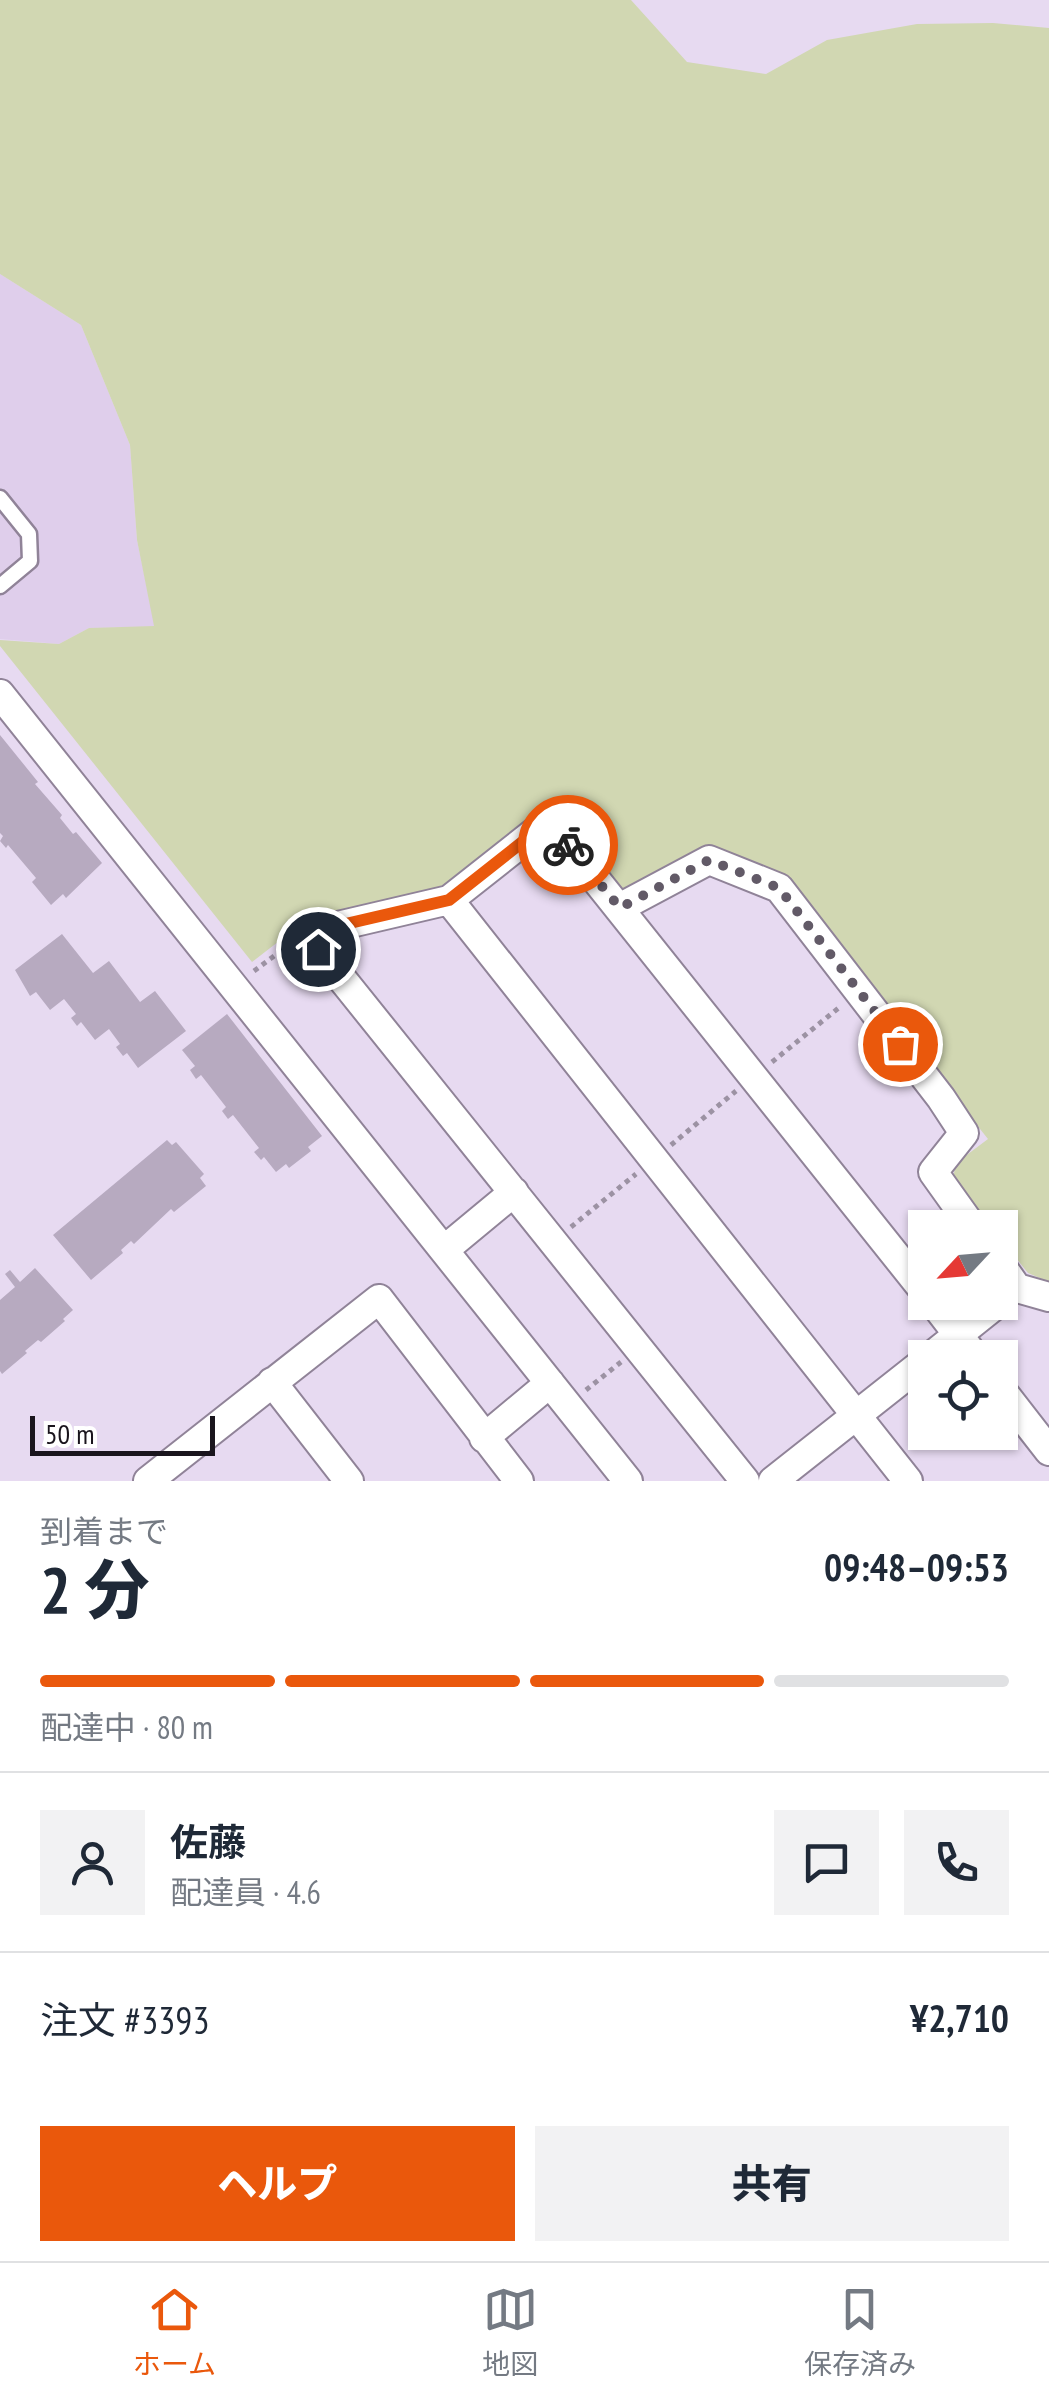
<!DOCTYPE html>
<html lang="ja">
<head>
<meta charset="utf-8">
<style>
  :root { --surface:#fff; --page:#f2f2f3; --text:#1f2937; --muted:#747a83; --line:#e0e1e3; --accent:#ea580c }
  body { margin:0; font-family:"PT Sans Narrow","Noto Sans JP",sans-serif; background:var(--page); color:var(--text); height:100vh; display:flex; flex-direction:column; font-size:38px; white-space:nowrap }
  * { box-sizing:border-box; margin:0 }
  p { font-size:32px; color:var(--muted) }
  .icon { flex:none; width:55px; height:55px; fill:none; stroke:currentColor; stroke-width:2; stroke-linecap:round; stroke-linejoin:round }
  .map { position:relative; height:1481px; overflow:hidden }
  .side { display:flex; flex-direction:column; background:var(--surface); flex:1 }
  .side>* { flex:none }
  .needle { width:65px; rotate:244deg }
  .buttons { position:absolute; left:908px; top:1210px; display:grid; gap:20px }
  .buttons a { display:grid; place-items:center; width:110px; height:110px; border-radius:0px; background:var(--surface); box-shadow:0 2px 8px #0004; font-size:50px }
  .scale { position:absolute; left:30px; bottom:25px; width:185px; box-sizing:border-box; padding-left:10px; border:5px solid #1a151d; border-top:0; font-size:28px; line-height:35px; white-space:nowrap; color:#1a151d; -webkit-text-stroke:8px #fff; paint-order:stroke }
  .pin { position:absolute; display:grid; place-items:center; width:85px; height:85px; color:#fff; margin:-42px; border:5px solid #fff; border-radius:50%; box-shadow:0 2px 10px #0007 }
  .courier { position:absolute; display:grid; place-items:center; width:100px; height:100px; margin:-50px; border:8px solid #ea580c; border-radius:50%; background:#fff; color:#222; box-shadow:0 2px 12px #0007 }
  .head em { font-style:normal; font-weight:800 }
  .head div { display:flex; flex-direction:column-reverse }
  .head { display:flex; align-items:center; justify-content:space-between; height:170px; padding:0 40px }
  h1 { font-size:65px; font-weight:800; line-height:75px }
  .bar { display:grid; grid-template-columns:repeat(4,1fr); gap:15px 10px; align-content:center; height:120px; padding:0 40px }
  .bar i { height:12px; border-radius:8px; background:var(--line) }
  .bar .on { background:var(--accent) }
  .bar p { grid-column:span 4 }
  .line { display:flex; align-items:center; gap:25px; padding:0 40px; border-top:2px solid var(--line) }
  .line div { flex:1 }
  .round { display:grid; place-items:center; flex:none; width:105px; height:105px; border-radius:0px; background:var(--page) }
  .cta { display:flex; gap:20px; margin-top:auto; padding:20px 40px }
  .cta a { flex:1; height:115px; border-radius:0px; background:var(--accent); color:#fff; font-size:40px; font-weight:800; line-height:115px; text-align:center }
  .cta a+a { background:var(--page); color:var(--text) }
  .dock { display:flex; justify-content:space-around; align-items:center; height:140px; border-top:2px solid var(--line); background:var(--surface); font-size:28px; color:var(--muted) }
  .dock a { display:grid; justify-items:center; gap:5px }
  .dock .on { color:var(--accent) }
  .map>svg:first-child { display:block }
  .built { fill:#dfceeb }
  .green { fill:#d1d7b2 }
  .building { fill:#b7aac0 }
  .lines { fill:none; stroke-linecap:round; stroke-linejoin:round }
  .service-casing { stroke:#908398; stroke-width:19 }
  .minor-casing { stroke:#908398; stroke-width:32 }
  .path { stroke:#9c92a3; stroke-width:5; stroke-dasharray:5 5; stroke-linecap:butt }
  .service { stroke:#fff; stroke-width:14 }
  .minor { stroke:#fff; stroke-width:28 }
  .done { stroke:#625a67; stroke-width:10; stroke-dasharray:0 18 }
  .route { stroke:#ea580c; stroke-width:12 }
</style>
</head>
<body>
<div class="map">
<svg width="1049" height="1481" viewBox="0 0 1049 1481">
  <rect width="100%" height="100%" fill="#e7daf1"/>
  <path class="built" d="M 0,274 L 81,325 L 130,445 L 137,540 L 155,627 L 89,628 L 59,644 L 0,639 Z"/>
  <path class="green" d="M 0,0 L 631,0 L 687,62 L 766,74 L 827,40 L 917,24 L 993,23 L 1049,28 L 1049,1282 L 1028,1273 L 1000,1238 L 1000,1228 L 992,1227 L 953,1178 L 956,1163 L 988,1139 L 786,885 L 714,854 L 634,891 L 621,888 L 555,815 L 433,901 L 305,921 L 252,962 L 0,646 L 0,640 L 59,644 L 89,628 L 154,626 L 137,540 L 130,445 L 81,325 L 0,274 Z"/>
  <path class="building" d="M 0,735 L 38,782 L 35,784 L 62,815 L 60,818 L 73,834 L 76,832 L 102,863 L 66,898 L 63,894 L 51,905 L 32,882 L 36,878 L 8,845 L 6,848 L 0,841 L 3,836 L 0,833 Z
    M 62,934 L 93,973 L 109,961 L 140,1002 L 155,991 L 186,1031 L 138,1068 L 127,1053 L 123,1056 L 116,1047 L 120,1044 L 109,1029 L 95,1040 L 81,1022 L 77,1026 L 71,1018 L 76,1014 L 64,999 L 50,1010 L 36,992 L 30,996 L 15,970 Z
    M 227,1014 L 322,1136 L 308,1147 L 311,1151 L 289,1168 L 286,1164 L 276,1172 L 264,1157 L 261,1160 L 254,1152 L 259,1148 L 233,1115 L 228,1119 L 222,1111 L 226,1107 L 201,1075 L 196,1079 L 190,1070 L 195,1066 L 182,1050 Z
    M 167,1140 L 172,1145 L 176,1142 L 204,1174 L 200,1178 L 206,1186 L 174,1212 L 171,1209 L 134,1244 L 131,1241 L 121,1250 L 123,1253 L 91,1280 L 53,1235 Z
    M 35,1268 L 73,1310 L 63,1319 L 65,1321 L 41,1342 L 38,1340 L 25,1351 L 27,1353 L 2,1374 L 0,1371 L 0,1300 L 15,1287 L 5,1274 L 10,1270 L 20,1282 Z"/>
  <g class="lines">
    <g class="service-casing">
      <path id="service" d="M 0,498 L 29,534 L 30,561 L 0,586"/>
    </g>
    <g class="minor-casing">
      <path id="minor" d="M 0,694 L 628,1481
        M 449,900 L 908,1481
        M 619,908 L 709,860 L 779,888 L 941,1098 L 964,1133 L 933,1172 L 973,1228
        M 444,1250 L 514,1192
        M 1000,1264 L 1017,1288 L 1049,1297
        M 933,1302 L 976,1358
        M 929,1358 L 999,1302
        M 272,1382 L 349,1481
        M 1000,1388 L 1049,1451
        M 484,1438 L 550,1383
        M 148,1481 L 379,1299 L 519,1481
        M 745,1481 L 318,949 L 325,929 L 449,900 L 549,821 L 925,1292
        M 773,1481 L 925,1361"/>
    </g>
    <path class="path" d="M 254,971 L 293,942
      M 772,1062 L 841,1006
      M 671,1145 L 736,1091
      M 571,1227 L 636,1174
      M 586,1390 L 621,1362"/>
    <use href="#service" class="service"/>
    <use href="#minor" class="minor"/>
  </g>
  <g class="lines">
    <path class="done" d="M 568,845 L 620,908 L 709,860 L 779,888 L 900,1044"/>
    <path class="route" d="M 318,949 L 324,929 L 449,900 L 549,821 L 568,845"/>
  </g>
</svg>
<div class="buttons">
<a><svg class="needle" viewBox="-14 -14 28 28"><path d="M0-13l5 13h-10z" fill="#e53935"/><path d="M0 13l5-13h-10z" fill="#747a83"/></svg></a>
<a><svg class="icon" aria-label="locate" viewBox="0 0 24 24"><circle cx="12" cy="12" r="6"/><path d="M12 2v4M12 18v4M2 12h4M18 12h4"/></svg></a>
</div>
<div class="scale">50 m</div>
<div class="pin" style="left:900px;top:1044px;background:#ea580c"><svg class="icon" aria-label="bag" viewBox="0 0 24 24"><path d="M5 8h14l-1 12H6zM9 8a3 3 0 0 1 6 0"/></svg></div>
<div class="pin" style="left:318px;top:949px;background:#1f2937"><svg class="icon" aria-label="home" viewBox="0 0 24 24"><path d="M3 11l9-7 9 7M6 9v11h12V9"/></svg></div>
<div class="courier" style="left:568px;top:845px"><svg class="icon" aria-label="bike" viewBox="0 0 24 24"><circle cx="6" cy="16" r="4"/><circle cx="18" cy="16" r="4"/><path d="M6 16l4-8h5l3 8M10 8l3 8H6M13 5h3"/></svg></div>
</div>
<section class="side">
<div class="head"><div><h1>2 分</h1><p>到着まで</p></div><em>09:48–09:53</em></div>
<div class="bar"><i class="on"></i><i class="on"></i><i class="on"></i><i></i><p>配達中 · 80 m</p></div>
<div class="line" style="height:180px"><a class="round"><svg class="icon" aria-label="person" viewBox="0 0 24 24"><circle cx="12" cy="8" r="4"/><path d="M4 21q1-7 8-7t8 7"/></svg></a><div><b>佐藤</b><p>配達員 · 4.6</p></div><a class="round"><svg class="icon" aria-label="chat" viewBox="0 0 24 24"><path d="M4 5h16v11H9l-5 4z"/></svg></a><a class="round"><svg class="icon" aria-label="phone" viewBox="0 0 24 24"><path d="M5 4h4l2 5-3 2q2 4 5 5l2-3 5 2v4C11 20 4 13 5 4z"/></svg></a></div>
<div class="line" style="height:130px"><div>注文 #3393</div><b>¥2,710</b></div>
<div class="cta"><a>ヘルプ</a><a>共有</a></div>
</section>
<nav class="dock">
<a class="on"><svg class="icon" aria-label="home" viewBox="0 0 24 24"><path d="M3 11l9-7 9 7M6 9v11h12V9"/></svg>ホーム</a>
<a><svg class="icon" aria-label="map" viewBox="0 0 24 24"><path d="M3 6l6-2 6 2 6-2v14l-6 2-6-2-6 2zM9 4v14M15 6v14"/></svg>地図</a>
<a><svg class="icon" aria-label="saved" viewBox="0 0 24 24"><path d="M7 4h10v16l-5-4-5 4z"/></svg>保存済み</a>
</nav>
</body>
</html>
